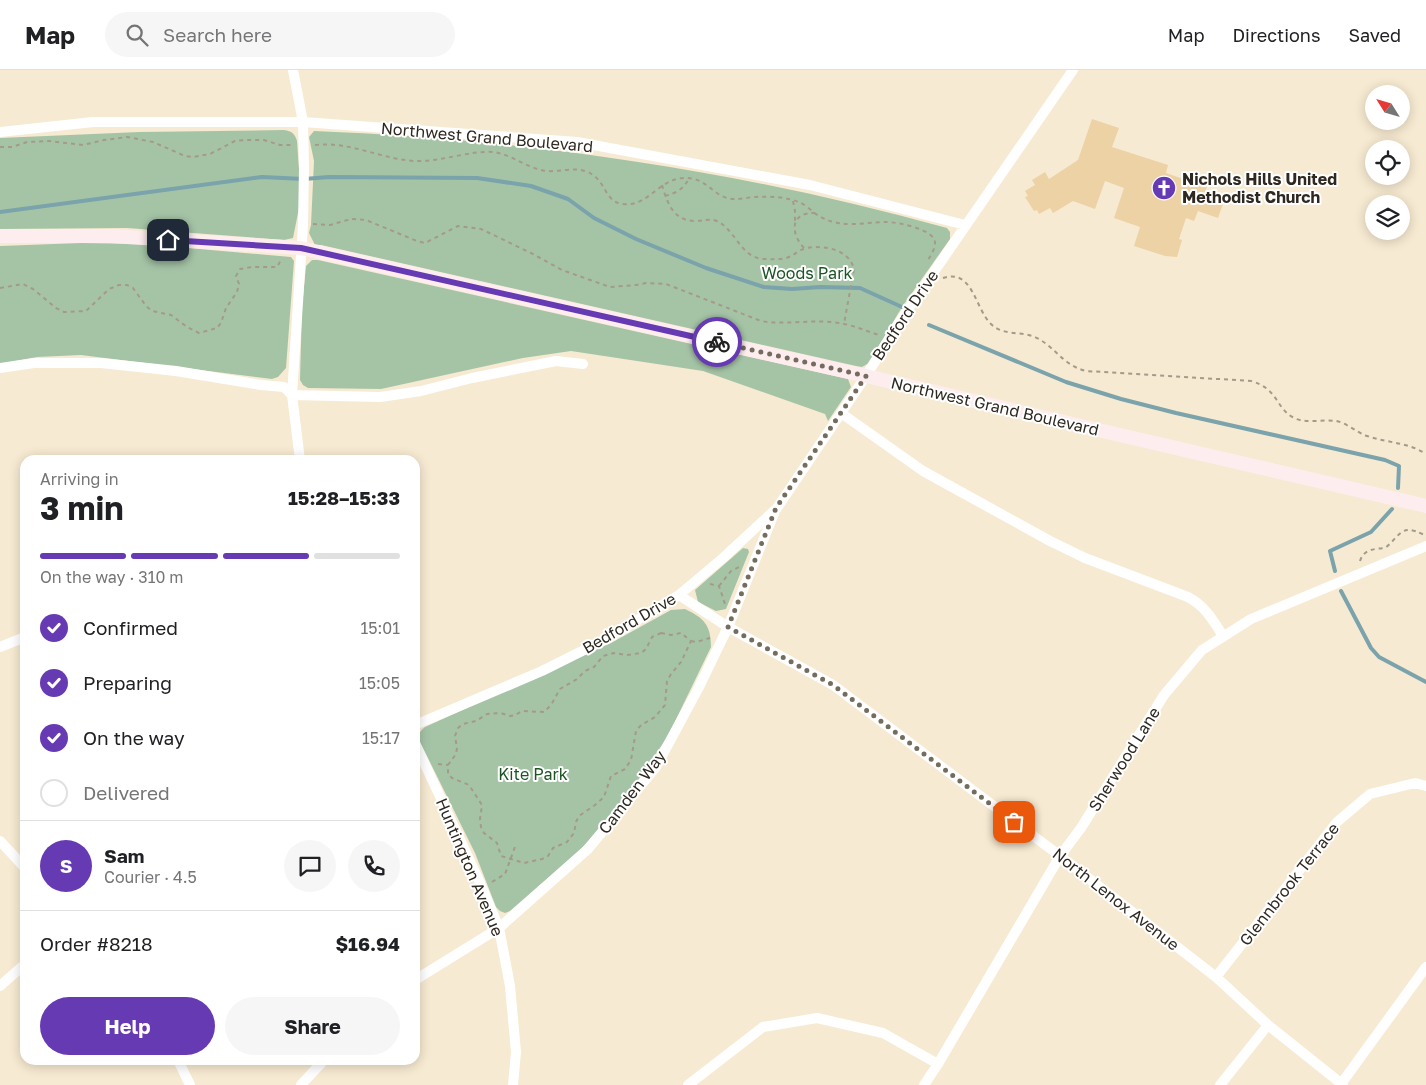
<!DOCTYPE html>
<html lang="en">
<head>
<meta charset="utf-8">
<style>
  :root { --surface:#fff; --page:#f6f6f6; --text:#202124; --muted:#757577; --line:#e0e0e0; --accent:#663ab2 }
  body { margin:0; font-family:"Golos Text",sans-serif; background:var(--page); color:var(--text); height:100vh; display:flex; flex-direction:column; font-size:19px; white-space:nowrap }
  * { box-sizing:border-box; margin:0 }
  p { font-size:16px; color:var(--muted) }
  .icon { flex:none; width:28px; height:28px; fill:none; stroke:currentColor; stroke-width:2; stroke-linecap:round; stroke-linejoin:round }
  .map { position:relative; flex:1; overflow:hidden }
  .details { position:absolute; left:20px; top:385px; width:400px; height:610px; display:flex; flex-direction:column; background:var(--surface); border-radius:15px; box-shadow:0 2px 12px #0003 }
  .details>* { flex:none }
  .needle { width:32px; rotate:307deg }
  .buttons { position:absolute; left:1365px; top:15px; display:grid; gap:10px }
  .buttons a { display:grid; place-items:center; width:45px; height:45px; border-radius:50%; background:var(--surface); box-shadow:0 2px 12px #0003; font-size:25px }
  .pin { position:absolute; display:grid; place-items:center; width:42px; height:42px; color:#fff; margin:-21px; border-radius:10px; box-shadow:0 2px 8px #0006 }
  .courier { position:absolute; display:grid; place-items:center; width:50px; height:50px; margin:-25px; border:4px solid #663ab2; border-radius:50%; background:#fff; color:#222; box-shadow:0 1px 6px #0007 }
  .overview em { font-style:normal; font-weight:700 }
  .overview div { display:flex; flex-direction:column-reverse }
  .overview { display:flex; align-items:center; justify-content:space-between; height:85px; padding:0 20px }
  h1 { font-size:32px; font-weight:700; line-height:38px }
  .bar { display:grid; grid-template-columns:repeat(4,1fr); gap:8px 5px; align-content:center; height:60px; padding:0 20px }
  .bar i { height:6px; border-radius:4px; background:var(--line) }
  .bar .active { background:var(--accent) }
  .bar p { grid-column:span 4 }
  .line { display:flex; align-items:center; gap:12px; padding:0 20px; border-top:1px solid var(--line) }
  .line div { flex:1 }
  .round { display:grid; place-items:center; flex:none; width:52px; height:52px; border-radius:26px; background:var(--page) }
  ol { padding:0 20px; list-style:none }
  li { display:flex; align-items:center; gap:15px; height:55px }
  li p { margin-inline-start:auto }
  li .icon { padding:5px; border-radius:50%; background:var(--accent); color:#fff; stroke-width:4 }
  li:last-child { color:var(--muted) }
  li i { width:28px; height:28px; border:2px solid var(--line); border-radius:50% }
  .cta { display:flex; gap:10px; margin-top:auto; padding:10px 20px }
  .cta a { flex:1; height:58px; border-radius:30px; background:var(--accent); color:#fff; font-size:20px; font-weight:700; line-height:58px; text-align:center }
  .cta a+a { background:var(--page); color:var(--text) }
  header { display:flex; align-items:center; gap:30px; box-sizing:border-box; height:70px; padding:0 25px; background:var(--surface); border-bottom:1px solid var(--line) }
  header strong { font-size:24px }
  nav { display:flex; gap:28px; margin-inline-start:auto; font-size:18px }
  .search { width:350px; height:45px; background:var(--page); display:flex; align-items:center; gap:12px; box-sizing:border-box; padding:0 18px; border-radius:28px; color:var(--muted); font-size:19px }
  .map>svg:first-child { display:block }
  .green { fill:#a5c4a6 }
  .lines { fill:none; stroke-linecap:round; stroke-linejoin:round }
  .stream { stroke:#7aa3ac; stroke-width:4 }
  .building { fill:#ecd2a4 }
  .path { stroke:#a49a89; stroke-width:2; stroke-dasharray:4 4; stroke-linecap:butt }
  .street { stroke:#fff; stroke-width:10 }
  .secondary { stroke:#feedef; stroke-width:14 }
  .done { stroke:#746c5e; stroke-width:5; stroke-dasharray:0 9 }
  .route { stroke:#663ab2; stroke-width:6 }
  .labels { text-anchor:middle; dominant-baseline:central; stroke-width:4; stroke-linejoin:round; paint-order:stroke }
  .street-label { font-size:16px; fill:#2e2820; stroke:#fff }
  .poi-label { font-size:16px; font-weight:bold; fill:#2e2820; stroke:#fff; text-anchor:start }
  .park-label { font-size:16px; fill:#1c5424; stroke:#fff }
</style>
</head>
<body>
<header>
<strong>Map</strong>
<div class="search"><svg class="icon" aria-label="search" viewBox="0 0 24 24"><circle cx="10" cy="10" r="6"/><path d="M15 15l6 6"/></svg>Search here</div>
<nav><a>Map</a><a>Directions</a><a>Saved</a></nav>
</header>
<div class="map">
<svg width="1426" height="1015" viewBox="0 0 1426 1015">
  <rect width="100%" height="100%" fill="#f7ead2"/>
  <path class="green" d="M 284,60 C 292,61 295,64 297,71 L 301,128 L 293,168 L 284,170 L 127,158 L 0,159 L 0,68 L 139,62 Z
    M 314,61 C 527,69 742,101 947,158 L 950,162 L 950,169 L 902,237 L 869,293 L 862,297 L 856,296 L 321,175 L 315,175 L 309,163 L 311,155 L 314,91 L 309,67 Z
    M 81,173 L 143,174 L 291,187 L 294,191 L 286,298 L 278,307 L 272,309 L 81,285 L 37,287 L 0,294 L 0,176 Z
    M 312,190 L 318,190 L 848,309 L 851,317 L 828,351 L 825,344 L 703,301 L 571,281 L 523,288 L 381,319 L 308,318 L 303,315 L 300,310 L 302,237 L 306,196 Z
    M 743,478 L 748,479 L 749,482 L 726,539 L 716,541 L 698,532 L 695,520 Z
    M 685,539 C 704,548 711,555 711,577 L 668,666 L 623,732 L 580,780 L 510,841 L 505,843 L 500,841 L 496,837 L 475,783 L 419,670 C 418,664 420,661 425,657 L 611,573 L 671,540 Z"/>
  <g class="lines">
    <path class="stream" d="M 0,142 L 262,107 L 304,109 L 329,107 L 477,108 L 531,116 L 568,129 L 594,148 L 636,169 L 706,198 L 764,217 L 792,219 L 820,217 L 860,218 L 902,237
      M 929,255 L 1066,312 L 1121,329 L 1176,343 L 1385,390 L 1399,396 L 1398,418
      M 1335,501 L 1330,481 L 1371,462 L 1392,439
      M 1341,521 L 1371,578 L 1379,587 L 1426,612"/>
  </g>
  <path class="building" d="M 1092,49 L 1119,58 L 1112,77 L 1168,95 L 1166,103 L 1207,117 L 1203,127 L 1223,134 L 1218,148 L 1198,141 L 1194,151 L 1186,148 L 1179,169 L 1182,170 L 1177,187 L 1165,186 L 1134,176 L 1140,157 L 1114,148 L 1124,118 L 1105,111 L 1095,139 L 1073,131 L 1053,143 L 1050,138 L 1039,144 L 1037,140 L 1034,141 L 1025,127 L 1028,126 L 1025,121 L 1035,115 L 1032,110 L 1045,102 L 1049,109 L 1078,90 Z"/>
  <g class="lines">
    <path class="path" d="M 315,75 C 349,71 381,89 415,91 C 441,92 471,80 494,82 C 513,85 528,99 547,101 C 560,102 573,97 585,101 C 607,108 603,132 623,134 C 650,138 662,101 694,109 C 707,112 714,124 727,128 C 737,131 746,127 756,127 C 771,126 788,127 801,133 C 805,135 810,139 813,142 C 826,151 836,154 852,154 C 863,154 874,152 886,152 C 897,152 935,159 935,173 C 935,179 931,185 928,190
      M 0,77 L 12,77 L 27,72 L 49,71 L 83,75 L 104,70 L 127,67 L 153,72 L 185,86 L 193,87 L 210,84 L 235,71 L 245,70 L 264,70 L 280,75 L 293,75
      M 662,115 C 667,132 673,151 695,151 C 703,151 709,148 717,151 C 736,160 740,187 763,189 C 771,189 779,190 786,188 C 794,186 799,179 807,178 C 824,175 849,179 854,199 L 844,254
      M 665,126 C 676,123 684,119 689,108
      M 793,131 L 795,141 L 795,153
      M 313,154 L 330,155 L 351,149 L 366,150 L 417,171 L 425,173 L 458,156 L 481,159 L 531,183 L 562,200 L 610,217 L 636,215 L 646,213 L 666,214 L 761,251 C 784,255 807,250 831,252 C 848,253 863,260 879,265
      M 804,178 C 790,163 790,142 815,143
      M 943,208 C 973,198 975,239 991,254 C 1003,266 1021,261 1035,267 C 1056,277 1062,295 1086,301 L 1251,311 C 1279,319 1275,338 1294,348 C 1306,354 1322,349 1336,351 C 1347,353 1356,362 1367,366 C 1387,373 1408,372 1426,384
      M 0,218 L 23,214 L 33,219 L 56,238 L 64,242 L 86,241 L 109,219 L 119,215 L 127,215 L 133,218 L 146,236 L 152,241 L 171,245 L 187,257 L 199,263 L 217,258 L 221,253 L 226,238 L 237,222 L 239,214 L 236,206 L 240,199 L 252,197 L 277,197 L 281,190
      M 1360,491 C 1364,479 1374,479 1385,478 C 1400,467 1400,452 1424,465
      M 710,514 L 719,516 L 725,534
      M 719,516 L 731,501 L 741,496
      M 661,563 L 671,565 L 681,563 L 691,571 L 681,592 L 671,604 L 667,611 L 665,635 L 655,647 L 641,655 L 636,661 L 631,690 L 625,699 L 611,706 L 604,727 L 595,735 L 579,746 L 576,752 L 574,763 L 567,772 L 553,778 L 548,786 L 542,789 L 524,793 L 501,786 L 497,773 L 484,763 L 481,757 L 480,749 L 482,735 L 469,715 L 452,708 L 448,704 L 448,695 L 456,684 L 457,678 L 455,666 L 458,658 L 463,654 L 476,651 L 487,644 L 501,643 L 510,646 L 515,645 L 522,641 L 544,642 L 551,635 L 560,619 L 577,609 L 585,601 L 594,597 L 603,586 L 614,583 L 627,585 L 641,583 L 646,579 L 652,567 Z
      M 691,571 L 696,572 L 710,568
      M 438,694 L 448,695
      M 492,812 L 505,804 L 516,774"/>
    <path class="street" d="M 293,0 L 303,52 L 304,98 L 303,155 L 292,325 L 300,390
      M 0,62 L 93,52 L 303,52 L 577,72 L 810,115 L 965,155
      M 0,298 L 34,293 L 101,293 L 176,301 L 261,315 L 284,317 L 292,325 L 380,327 L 421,321 L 472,308 L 556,291 L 583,294
      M 841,343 L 923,401 L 1050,471 L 1085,488 L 1188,527 C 1205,536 1213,550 1223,566
      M 679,525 L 728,557 L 833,615 L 1060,786 L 1216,907 L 1268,955 L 1343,1015
      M 0,577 L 25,567
      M 415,655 L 542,601 L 606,569 L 679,525 L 723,488 L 777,438 L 866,306 L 900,251 L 1073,0
      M 415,673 L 477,806 L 499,858 L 510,916 L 516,982 L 513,1015
      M 0,771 L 25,798
      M 1216,907 L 1337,752 L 1370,724 L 1415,713 L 1426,716
      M 415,910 L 499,858 L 588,779 L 656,697 L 698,619 L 728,557 L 775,441
      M 0,916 L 25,894
      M 178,990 L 190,1015
      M 1341,1014 L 1426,897
      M 301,1015 L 324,990
      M 688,1015 L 763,957 L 817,948 L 883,963 L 938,994
      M 924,1015 L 938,994 L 1060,786 L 1081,758 L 1164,625 L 1202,580 L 1251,549 L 1426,476
      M 1220,1015 L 1268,955"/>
    <path class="secondary" d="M 0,166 L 111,166 L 301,178 L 866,306 L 1426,436"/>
  </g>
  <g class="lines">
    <path class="done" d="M 717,272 L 866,306 L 776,438 L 728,557 L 833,615 L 1014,752"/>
    <path class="route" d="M 168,170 L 301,178 L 717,272"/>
  </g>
  <defs>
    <g id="church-disc" transform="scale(1.25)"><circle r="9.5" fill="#663ab2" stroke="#fff"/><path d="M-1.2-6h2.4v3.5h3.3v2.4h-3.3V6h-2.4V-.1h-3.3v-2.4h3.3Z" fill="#fff"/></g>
  </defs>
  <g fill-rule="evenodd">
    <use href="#church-disc" x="1164" y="118"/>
  </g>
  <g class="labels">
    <g class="street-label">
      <text transform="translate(487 67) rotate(5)">Northwest Grand Boulevard</text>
      <text transform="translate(905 245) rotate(-56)">Bedford Drive</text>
      <text transform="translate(995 336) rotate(13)">Northwest Grand Boulevard</text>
      <text transform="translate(629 553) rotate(-30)">Bedford Drive</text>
      <text transform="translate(1124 689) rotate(-58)">Sherwood Lane</text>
      <text transform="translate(632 722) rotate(-53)">Camden Way</text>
      <text transform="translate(470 797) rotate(67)">Huntington Avenue</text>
      <text transform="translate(1289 814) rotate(-52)">Glennbrook Terrace</text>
      <text transform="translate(1116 829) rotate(38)">North Lenox Avenue</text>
    </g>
    <g class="poi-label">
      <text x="1182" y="109">Nichols Hills United<tspan x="1182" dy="18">Methodist Church</tspan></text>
    </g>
    <g class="park-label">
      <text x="807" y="203">Woods Park</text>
      <text x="533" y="704">Kite Park</text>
    </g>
  </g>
</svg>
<div class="buttons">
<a><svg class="needle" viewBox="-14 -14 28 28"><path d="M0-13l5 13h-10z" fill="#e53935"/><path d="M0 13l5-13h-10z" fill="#757577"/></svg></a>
<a><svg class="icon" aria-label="locate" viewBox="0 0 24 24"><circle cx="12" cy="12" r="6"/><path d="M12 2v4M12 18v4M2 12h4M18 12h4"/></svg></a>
<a><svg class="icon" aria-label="layers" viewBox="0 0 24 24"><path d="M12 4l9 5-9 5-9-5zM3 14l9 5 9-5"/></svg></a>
</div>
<div class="pin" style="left:1014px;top:752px;background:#ea580c"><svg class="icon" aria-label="bag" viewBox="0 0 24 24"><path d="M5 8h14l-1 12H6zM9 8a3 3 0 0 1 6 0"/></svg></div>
<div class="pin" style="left:168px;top:170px;background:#1f2937"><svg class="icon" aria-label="home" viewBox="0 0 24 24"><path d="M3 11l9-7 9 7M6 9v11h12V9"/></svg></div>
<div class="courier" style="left:717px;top:272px"><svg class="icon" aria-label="bike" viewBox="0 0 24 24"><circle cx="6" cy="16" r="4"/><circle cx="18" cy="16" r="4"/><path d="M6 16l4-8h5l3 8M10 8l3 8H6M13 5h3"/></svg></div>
<section class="details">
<div class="overview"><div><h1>3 min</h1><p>Arriving in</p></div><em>15:28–15:33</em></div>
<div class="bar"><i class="active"></i><i class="active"></i><i class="active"></i><i></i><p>On the way · 310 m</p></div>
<ol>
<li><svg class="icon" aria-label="check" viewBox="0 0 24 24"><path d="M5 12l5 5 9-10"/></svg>Confirmed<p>15:01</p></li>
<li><svg class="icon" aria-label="check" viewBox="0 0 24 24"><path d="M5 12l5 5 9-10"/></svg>Preparing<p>15:05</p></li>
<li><svg class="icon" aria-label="check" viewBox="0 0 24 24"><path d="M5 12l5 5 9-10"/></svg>On the way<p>15:17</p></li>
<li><i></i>Delivered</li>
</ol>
<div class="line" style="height:90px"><b class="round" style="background:var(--accent);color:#fff">S</b><div><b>Sam</b><p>Courier · 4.5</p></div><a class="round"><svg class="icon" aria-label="chat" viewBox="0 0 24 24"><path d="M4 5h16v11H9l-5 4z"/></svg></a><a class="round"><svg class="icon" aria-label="phone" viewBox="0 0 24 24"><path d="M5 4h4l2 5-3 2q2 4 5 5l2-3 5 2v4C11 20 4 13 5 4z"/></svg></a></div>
<div class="line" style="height:65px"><div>Order #8218</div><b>$16.94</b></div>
<div class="cta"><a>Help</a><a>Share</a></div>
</section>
</div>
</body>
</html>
